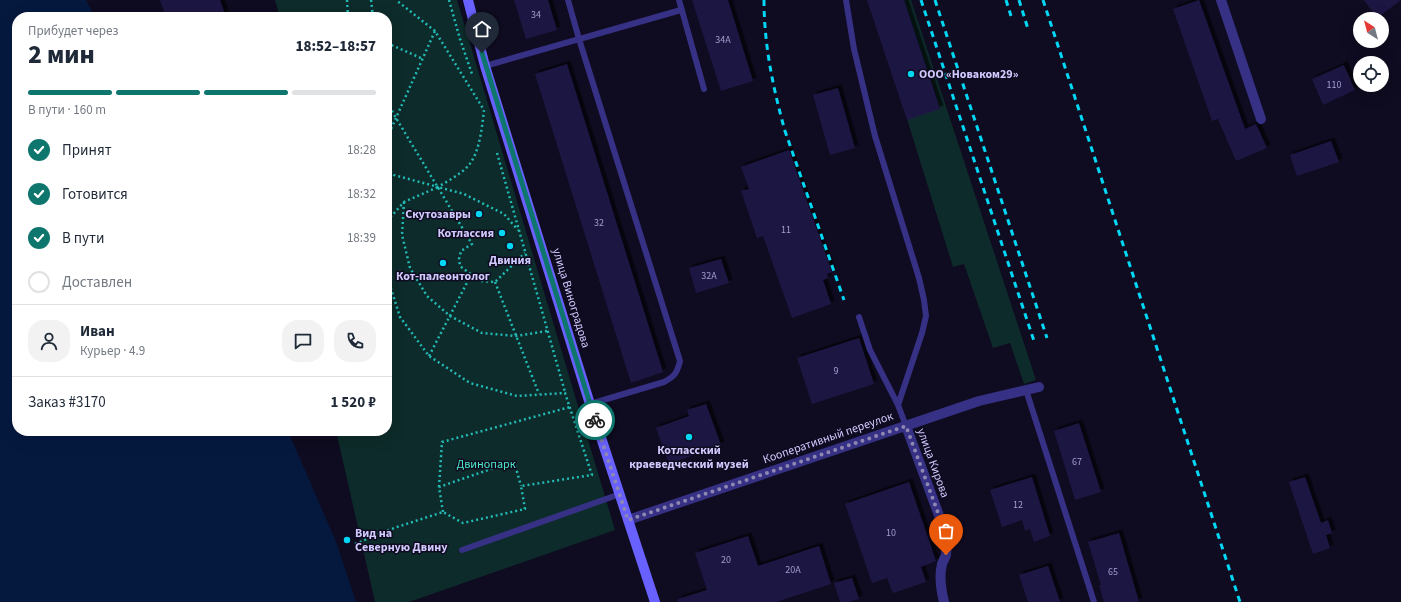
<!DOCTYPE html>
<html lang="ru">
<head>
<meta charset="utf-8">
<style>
  :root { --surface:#fff; --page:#f2f2f3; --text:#1f2937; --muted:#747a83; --line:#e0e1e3; --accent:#0f766e }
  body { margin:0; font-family:"Source Sans 3",sans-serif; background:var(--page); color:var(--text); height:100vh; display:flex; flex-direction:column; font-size:15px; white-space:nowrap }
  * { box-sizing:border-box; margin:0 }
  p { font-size:13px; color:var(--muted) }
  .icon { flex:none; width:22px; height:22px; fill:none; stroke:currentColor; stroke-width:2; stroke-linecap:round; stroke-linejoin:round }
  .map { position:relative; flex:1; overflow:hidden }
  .details { position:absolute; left:12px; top:12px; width:380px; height:424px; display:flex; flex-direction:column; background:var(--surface); border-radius:16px; box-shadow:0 4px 16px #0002 }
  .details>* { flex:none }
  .needle { width:26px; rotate:324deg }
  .buttons { position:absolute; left:1353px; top:12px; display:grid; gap:8px }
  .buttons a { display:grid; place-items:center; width:36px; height:36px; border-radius:50%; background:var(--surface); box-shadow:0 4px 16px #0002; font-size:20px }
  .pin { position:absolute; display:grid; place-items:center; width:34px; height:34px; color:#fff; margin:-41px -17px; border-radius:50% 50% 50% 0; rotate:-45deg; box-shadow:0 0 4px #0007 }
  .pin .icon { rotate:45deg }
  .courier { position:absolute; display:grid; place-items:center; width:40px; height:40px; margin:-20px; border:3px solid #0f766e; border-radius:50%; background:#fff; color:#222; box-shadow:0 1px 5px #0007 }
  .summary em { font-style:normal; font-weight:800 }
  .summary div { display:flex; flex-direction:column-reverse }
  .summary { display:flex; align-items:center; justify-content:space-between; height:68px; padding:0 16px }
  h1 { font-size:26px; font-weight:800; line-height:30px }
  .bar { display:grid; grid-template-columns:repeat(4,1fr); gap:6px 4px; align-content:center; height:48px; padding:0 16px }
  .bar i { height:5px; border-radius:3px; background:var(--line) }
  .bar .selected { background:var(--accent) }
  .bar p { grid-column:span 4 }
  .line { display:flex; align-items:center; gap:10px; padding:0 16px; border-top:1px solid var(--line) }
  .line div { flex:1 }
  .round { display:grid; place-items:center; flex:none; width:42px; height:42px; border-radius:16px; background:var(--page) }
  ol { padding:0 16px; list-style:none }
  li { display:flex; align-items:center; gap:12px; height:44px }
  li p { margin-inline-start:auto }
  li .icon { padding:4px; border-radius:50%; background:var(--accent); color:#fff; stroke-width:4 }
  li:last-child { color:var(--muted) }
  li i { width:22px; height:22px; border:2px solid var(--line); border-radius:50% }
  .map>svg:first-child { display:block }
  .green { fill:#0d2b2a }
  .water { fill:#05193f }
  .building { fill:#1f1543; filter:url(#shadow) }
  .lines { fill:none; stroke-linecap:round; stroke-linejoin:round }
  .path { stroke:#22bab5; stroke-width:2.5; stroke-dasharray:2 3; stroke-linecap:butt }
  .lane { stroke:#363184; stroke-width:6 }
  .street { stroke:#363184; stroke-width:10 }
  .secondary { stroke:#6861ff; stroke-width:10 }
  .rail { stroke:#00d7f5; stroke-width:3; stroke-dasharray:6 5; stroke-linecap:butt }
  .done { stroke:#8d87b1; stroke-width:4; stroke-dasharray:0 7.2 }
  .route { stroke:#0f766e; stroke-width:5 }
  .poi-dot { fill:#00d7f5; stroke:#0f0b20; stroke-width:1.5 }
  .labels { text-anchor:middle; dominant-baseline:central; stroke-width:3; stroke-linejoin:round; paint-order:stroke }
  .number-label { font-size:10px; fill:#a49dd0 }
  .poi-label { font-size:12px; font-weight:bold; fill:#d1caff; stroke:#0f0b20 }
  .street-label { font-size:12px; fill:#d1caff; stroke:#0f0b20 }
  .park-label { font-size:12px; fill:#4be9c5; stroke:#0f0b20 }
</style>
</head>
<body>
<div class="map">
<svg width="1401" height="602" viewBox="0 0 1401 602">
  <defs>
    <filter id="shadow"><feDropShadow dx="3.5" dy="-3.5" stdDeviation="0" flood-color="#0009"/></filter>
  </defs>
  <rect width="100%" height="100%" fill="#0f0b20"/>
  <path class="green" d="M 275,0 L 457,0 L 615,530 L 409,602 L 375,602 L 336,431 L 387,431 L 387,17 L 280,17 Z
    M 904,0 L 911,0 L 1036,380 L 1024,384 L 1010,343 L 993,348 L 964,264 L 953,267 L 907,119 L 940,108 Z"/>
  <path class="water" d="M 0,0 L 86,0 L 95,17 L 17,17 L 17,431 L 288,431 L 337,544 L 356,602 L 0,602 Z"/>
  <path class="building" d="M 160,0 L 220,0 L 226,17 L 166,17 Z
    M 514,0 L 548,0 L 557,30 L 526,39 Z
    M 692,0 L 728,0 L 753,81 L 721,91 Z
    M 867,0 L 904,0 L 940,109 L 907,120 Z
    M 1199,0 L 1245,129 L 1256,124 L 1267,148 L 1236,161 L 1218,119 L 1212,121 L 1173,9 Z
    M 1364,0 L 1401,0 L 1377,18 Z
    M 567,64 L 663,372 L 631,383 L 535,74 Z
    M 1344,65 L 1355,90 L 1323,105 L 1312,79 Z
    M 838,88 L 855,148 L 830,155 L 813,95 Z
    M 1331,141 L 1339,162 L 1297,176 L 1290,155 Z
    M 789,150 L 832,272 L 827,274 L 828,278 L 823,280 L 831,304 L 792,318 L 763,236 L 757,238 L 741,191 L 749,189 L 741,167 Z
    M 721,259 L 729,283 L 696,293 L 689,268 Z
    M 859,338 L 874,384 L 812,404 L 797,358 Z
    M 706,404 L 721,445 L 669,464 L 656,428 L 689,416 L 687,410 Z
    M 1079,423 L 1101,492 L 1075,500 L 1054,431 Z
    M 1032,477 L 1050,536 L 1034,542 L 1030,529 L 1025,531 L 1022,520 L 1002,527 L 990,490 Z
    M 1305,477 L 1321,523 L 1328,520 L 1332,533 L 1326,535 L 1330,548 L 1313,554 L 1289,482 Z
    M 909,482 L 936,561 L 921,567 L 926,582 L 893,593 L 887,578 L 872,583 L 845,504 Z
    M 1119,533 L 1139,602 L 1104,602 L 1099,585 L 1101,585 L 1088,542 Z
    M 748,536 L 758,566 L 819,546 L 831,584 L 776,602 L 678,602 L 678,599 L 707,590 L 695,553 Z
    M 1048,566 L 1060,602 L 1028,602 L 1019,575 Z
    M 852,578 L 859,599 L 848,602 L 840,602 L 834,583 Z"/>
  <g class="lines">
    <path class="path" d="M 347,0 L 348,17
      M 371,0 L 373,17
      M 449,0 L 460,39 L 472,74
      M 387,43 L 423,59
      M 387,102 L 396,118 L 472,244 L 461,251 L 459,259 L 460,266 L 480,281 L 495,282 L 525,253
      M 387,138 L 435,31
      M 497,153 L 565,392
      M 387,167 L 394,175 L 438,187 C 448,181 461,174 469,165 C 480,151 482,127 484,110 L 435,31 L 396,0
      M 404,202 L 402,235 L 410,268 L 427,296 L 450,316 L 482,333 L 516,336 L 547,331
      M 387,221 L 404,202 L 438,187 L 464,194 L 504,214 L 518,230
      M 495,282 L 539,394
      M 429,356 L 471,275
      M 439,487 L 442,442 L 570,407
      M 443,512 L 439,487 L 514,461 L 521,486
      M 355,544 L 394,528 L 443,512 L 463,523 L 525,509 L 521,486 L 592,475 L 565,393 L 517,396 L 470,383 L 429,356 L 400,317 L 387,276"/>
    <path class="lane" d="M 568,0 L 579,39 L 680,361 C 677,373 675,376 664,382 L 590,404
      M 679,0 L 704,89
      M 846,0 L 854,49 L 875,136 L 919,278 L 924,300 L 926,316 L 922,333 L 898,405 L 906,426
      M 485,66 L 681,10
      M 859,317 L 870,350 L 898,405
      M 1026,390 L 1094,602
      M 462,550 L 620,494"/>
    <path class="street" d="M 1221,0 L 1261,119
      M 906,426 L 944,529 C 946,537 947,546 946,555 C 945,558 943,561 942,564 C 939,576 941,590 944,602
      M 628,520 L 979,401 L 1039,387"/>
    <path class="secondary" d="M 468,0 L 485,66 L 590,404 L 655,602"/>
    <path class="rail" d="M 764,0 C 764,45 773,88 785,131 L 844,300
      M 921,0 L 1034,341
      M 935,0 L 1047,338
      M 1006,0 L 1011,16
      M 1019,0 L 1028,29
      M 1043,0 L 1240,602"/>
  </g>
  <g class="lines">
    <path class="done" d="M 595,420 L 628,520 L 906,426 L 944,529 L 946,542 L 946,555"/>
    <path class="route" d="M 482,53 L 595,420"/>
  </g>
  <g class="poi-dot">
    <circle cx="911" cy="74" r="4"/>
    <circle cx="479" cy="214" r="4"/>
    <circle cx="502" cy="233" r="4"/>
    <circle cx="510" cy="246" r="4"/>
    <circle cx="443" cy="263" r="4"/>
    <circle cx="689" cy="437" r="4"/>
    <circle cx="347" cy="540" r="4"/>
  </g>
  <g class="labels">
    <g class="number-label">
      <text x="536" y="15">34</text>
      <text x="723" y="40">34А</text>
      <text x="1334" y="85">110</text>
      <text x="599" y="223">32</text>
      <text x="786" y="230">11</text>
      <text x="709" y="276">32А</text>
      <text x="836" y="371">9</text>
      <text x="1077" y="462">67</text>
      <text x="1018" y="505">12</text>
      <text x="891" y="533">10</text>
      <text x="726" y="560">20</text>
      <text x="793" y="570">20А</text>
      <text x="1113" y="572">65</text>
    </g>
    <g class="poi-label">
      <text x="919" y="74" text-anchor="start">ООО «Новаком29»</text>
      <text x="471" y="214" text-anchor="end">Скутозавры</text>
      <text x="494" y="233" text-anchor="end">Котлассия</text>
      <text x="510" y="260">Двиния</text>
      <text x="443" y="276">Кот-палеонтолог</text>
      <text x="689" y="450">Котласский<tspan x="689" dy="14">краеведческий музей</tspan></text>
      <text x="355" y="533" text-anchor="start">Вид на<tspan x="355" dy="14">Северную Двину</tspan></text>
    </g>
    <g class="street-label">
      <text transform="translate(571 298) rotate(73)">улица Виноградова</text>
      <text transform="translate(828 438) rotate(-19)">Кооперативный переулок</text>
      <text transform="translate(933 463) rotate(70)">улица Кирова</text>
    </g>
    <g class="park-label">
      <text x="486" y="464">Двинопарк</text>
    </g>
  </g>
</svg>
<div class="buttons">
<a><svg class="needle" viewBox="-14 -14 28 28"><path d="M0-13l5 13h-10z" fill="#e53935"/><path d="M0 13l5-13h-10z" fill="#747a83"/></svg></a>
<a><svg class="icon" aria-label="locate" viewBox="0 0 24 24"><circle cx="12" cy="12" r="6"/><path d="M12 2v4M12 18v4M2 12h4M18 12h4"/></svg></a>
</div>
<div class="pin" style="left:946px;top:555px;background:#ea580c"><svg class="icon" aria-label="bag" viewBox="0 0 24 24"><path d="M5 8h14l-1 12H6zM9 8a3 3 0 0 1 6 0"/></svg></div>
<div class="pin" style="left:482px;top:53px;background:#1f2937"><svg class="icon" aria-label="home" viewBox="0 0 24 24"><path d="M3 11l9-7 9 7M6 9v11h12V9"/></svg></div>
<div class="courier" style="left:595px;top:420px"><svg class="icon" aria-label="bike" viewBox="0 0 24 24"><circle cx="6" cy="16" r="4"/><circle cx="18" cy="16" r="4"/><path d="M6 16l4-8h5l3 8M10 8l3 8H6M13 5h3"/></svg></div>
<section class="details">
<div class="summary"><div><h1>2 мин</h1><p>Прибудет через</p></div><em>18:52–18:57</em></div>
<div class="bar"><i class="selected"></i><i class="selected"></i><i class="selected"></i><i></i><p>В пути · 160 m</p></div>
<ol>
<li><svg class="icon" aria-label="check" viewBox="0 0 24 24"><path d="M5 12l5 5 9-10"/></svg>Принят<p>18:28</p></li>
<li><svg class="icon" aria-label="check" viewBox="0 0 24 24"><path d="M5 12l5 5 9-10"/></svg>Готовится<p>18:32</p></li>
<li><svg class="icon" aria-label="check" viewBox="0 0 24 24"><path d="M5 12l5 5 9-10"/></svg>В пути<p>18:39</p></li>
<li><i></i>Доставлен</li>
</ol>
<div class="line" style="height:72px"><a class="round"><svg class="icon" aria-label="person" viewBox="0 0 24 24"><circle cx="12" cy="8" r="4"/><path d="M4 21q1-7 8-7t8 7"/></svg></a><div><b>Иван</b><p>Курьер · 4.9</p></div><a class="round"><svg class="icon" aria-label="chat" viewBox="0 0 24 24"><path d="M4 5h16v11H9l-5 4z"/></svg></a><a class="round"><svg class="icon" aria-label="phone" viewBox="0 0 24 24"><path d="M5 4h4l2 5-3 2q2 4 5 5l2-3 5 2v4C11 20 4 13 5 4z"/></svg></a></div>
<div class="line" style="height:52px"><div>Заказ #3170</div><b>1 520 ₽</b></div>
</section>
</div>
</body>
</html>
